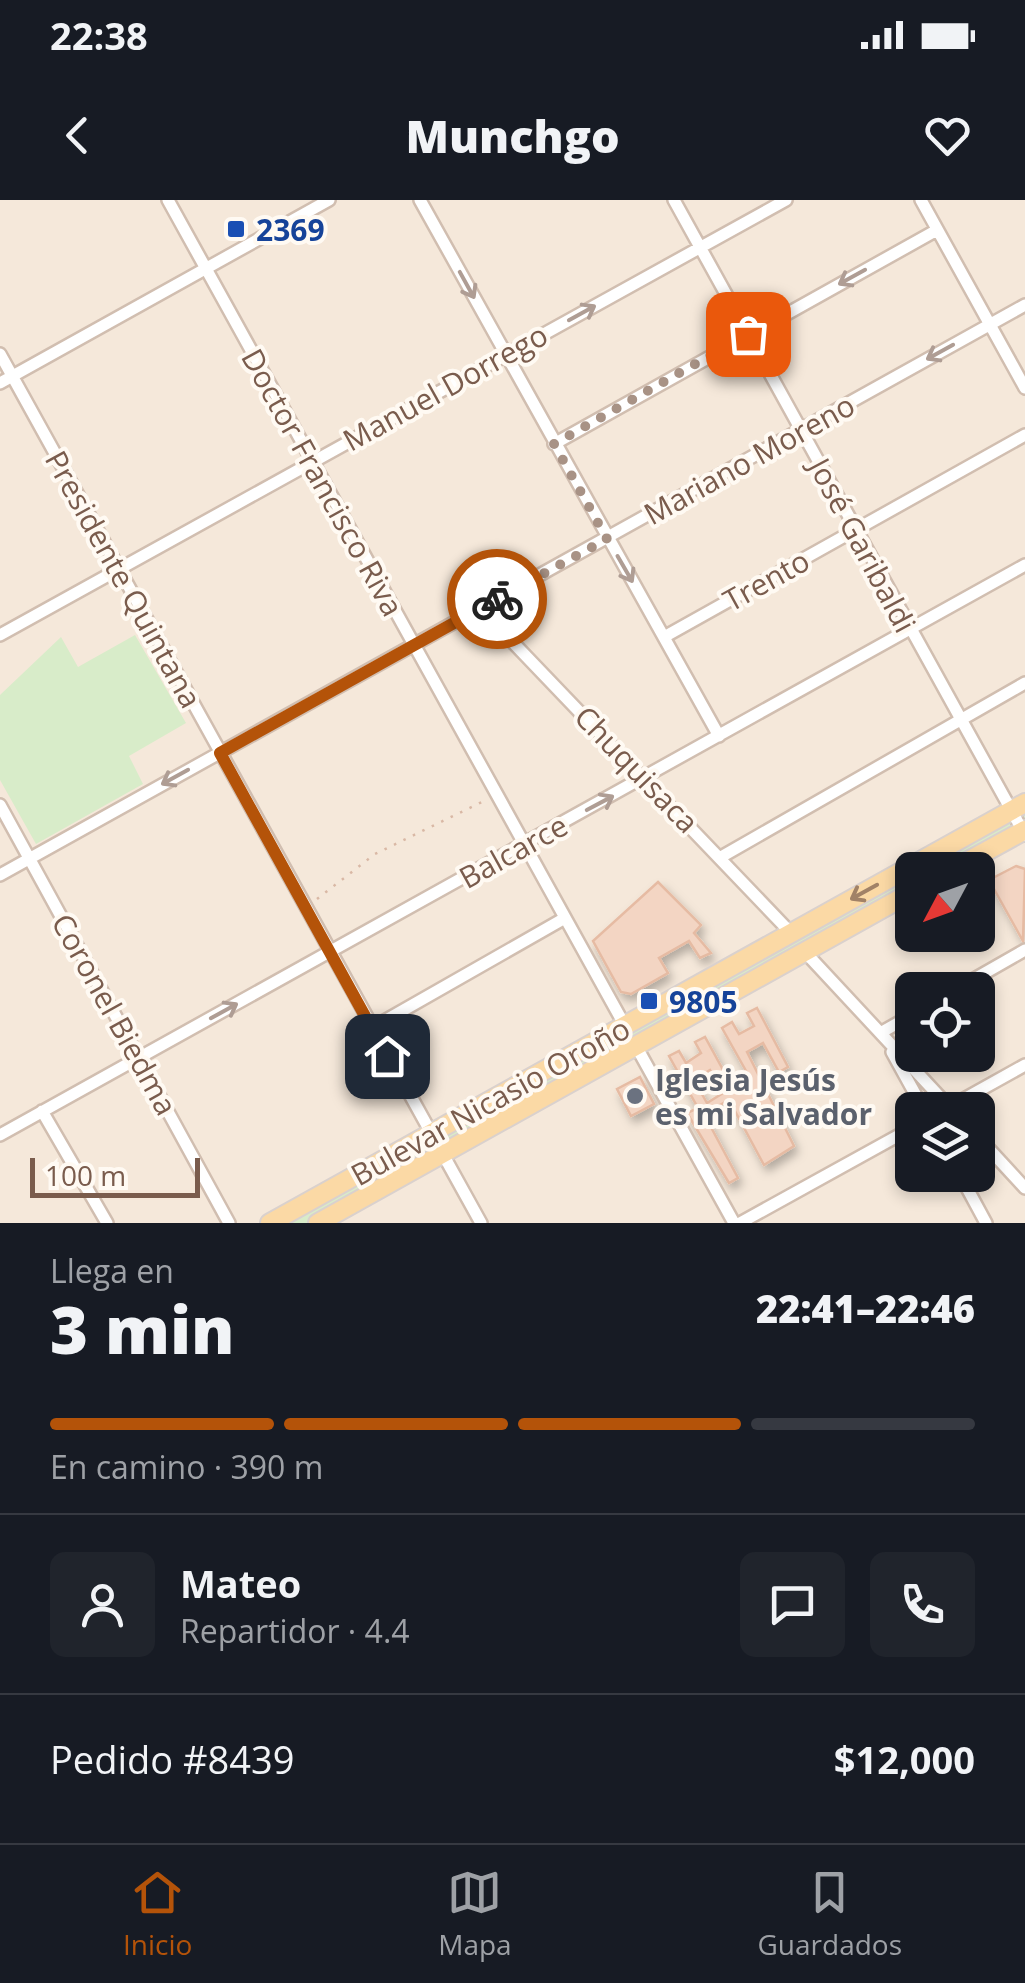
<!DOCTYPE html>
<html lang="es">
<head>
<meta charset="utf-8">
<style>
  :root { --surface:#171b24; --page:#20242c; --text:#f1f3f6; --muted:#9ea1a6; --line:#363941; --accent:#b45309 }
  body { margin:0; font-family:"Open Sans",sans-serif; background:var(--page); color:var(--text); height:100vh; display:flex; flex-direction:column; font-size:38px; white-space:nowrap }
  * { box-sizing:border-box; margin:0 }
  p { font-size:32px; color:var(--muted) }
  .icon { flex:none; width:55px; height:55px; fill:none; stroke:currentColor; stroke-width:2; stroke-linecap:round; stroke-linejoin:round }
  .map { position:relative; height:1023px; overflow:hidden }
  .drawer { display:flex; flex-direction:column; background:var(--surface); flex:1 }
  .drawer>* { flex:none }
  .needle { width:65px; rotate:229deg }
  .buttons { position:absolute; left:895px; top:652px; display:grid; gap:20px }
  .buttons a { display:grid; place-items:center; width:100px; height:100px; border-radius:15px; background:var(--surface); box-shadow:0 5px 15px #0003; font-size:50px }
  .scale { position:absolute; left:30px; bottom:25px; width:170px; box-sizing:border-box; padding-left:10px; border:5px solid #7a5c4d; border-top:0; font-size:28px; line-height:35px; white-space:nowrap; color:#7a5c4d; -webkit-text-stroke:8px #fffaf3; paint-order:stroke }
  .pin { position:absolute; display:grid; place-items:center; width:85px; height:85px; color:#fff; margin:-42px; border-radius:20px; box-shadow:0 5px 15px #0006 }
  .courier { position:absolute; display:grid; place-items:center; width:100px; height:100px; margin:-50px; border:8px solid #b45309; border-radius:50%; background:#fff; color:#222; box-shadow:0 2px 12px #0007 }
  .head em { font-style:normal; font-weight:800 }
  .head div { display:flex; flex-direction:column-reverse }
  .head { display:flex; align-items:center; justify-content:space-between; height:170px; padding:0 50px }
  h1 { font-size:65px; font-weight:800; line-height:75px }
  .bar { display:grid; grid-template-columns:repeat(4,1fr); gap:15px 10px; align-content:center; height:120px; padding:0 50px }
  .bar i { height:12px; border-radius:8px; background:var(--line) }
  .bar .on { background:var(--accent) }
  .bar p { grid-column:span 4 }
  .line { display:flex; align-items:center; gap:25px; padding:0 50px; border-top:2px solid var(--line) }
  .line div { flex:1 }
  .round { display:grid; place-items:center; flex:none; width:105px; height:105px; border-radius:15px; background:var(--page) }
  .status { display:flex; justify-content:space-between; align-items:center; height:70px; padding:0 50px; background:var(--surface); direction:ltr }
  .status svg { height:28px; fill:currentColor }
  header { display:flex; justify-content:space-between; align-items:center; height:130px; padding:0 50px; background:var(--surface); font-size:45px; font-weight:800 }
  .tab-bar { display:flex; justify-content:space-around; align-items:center; height:140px; border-top:2px solid var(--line); background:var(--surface); font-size:28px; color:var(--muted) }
  .tab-bar a { display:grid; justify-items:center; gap:5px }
  .tab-bar .on { color:var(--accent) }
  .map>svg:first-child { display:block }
  .residential { fill:#f5e8da; fill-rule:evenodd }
  .green { fill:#d8ecc9 }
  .building { fill:#f3d5c3; stroke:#e6bba3; stroke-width:2.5; fill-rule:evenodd; filter:url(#shadow) }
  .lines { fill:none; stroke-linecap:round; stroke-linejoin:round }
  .minor-casing { stroke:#d1beb0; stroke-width:16 }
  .primary-casing { stroke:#dad1cd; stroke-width:22 }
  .path { stroke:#d9b8a5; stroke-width:2.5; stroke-dasharray:2.5 8; stroke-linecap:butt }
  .minor { stroke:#fff; stroke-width:11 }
  .primary { stroke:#fbd9a5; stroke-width:18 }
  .oneway { stroke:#af9d94 }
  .oneway2 { stroke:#a18267 }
  .done { stroke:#a89285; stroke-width:10; stroke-dasharray:0 18 }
  .route { stroke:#b45309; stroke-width:12 }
  .transit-dot { fill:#1a4fb4; stroke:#fffaf3; stroke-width:4 }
  .worship-dot { fill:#6b7280; stroke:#fffaf3; stroke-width:4 }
  .labels { text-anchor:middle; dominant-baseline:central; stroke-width:8; stroke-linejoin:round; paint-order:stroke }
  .transit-label { font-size:30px; font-weight:bold; fill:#164399; stroke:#fffaf3; text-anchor:start }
  .street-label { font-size:30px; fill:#7a5c4d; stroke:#fffaf3 }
  .worship-label { font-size:30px; font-weight:bold; fill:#5b616d; stroke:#fffaf3; text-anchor:start }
</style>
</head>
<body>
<div class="status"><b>22:38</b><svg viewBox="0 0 49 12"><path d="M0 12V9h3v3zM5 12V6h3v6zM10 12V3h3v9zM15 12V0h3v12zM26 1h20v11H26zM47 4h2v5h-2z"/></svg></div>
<header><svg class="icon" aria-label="back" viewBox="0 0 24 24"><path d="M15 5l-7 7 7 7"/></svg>Munchgo<svg class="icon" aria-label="heart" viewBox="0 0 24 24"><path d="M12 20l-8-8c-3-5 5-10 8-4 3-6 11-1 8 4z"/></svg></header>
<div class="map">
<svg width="1025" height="1023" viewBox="0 0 1025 1023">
  <defs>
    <filter id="shadow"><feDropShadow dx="3.5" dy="6" stdDeviation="5" flood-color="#0004"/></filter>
  </defs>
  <rect width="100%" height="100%" fill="#fdf6ec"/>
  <path class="residential" d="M 0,0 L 1025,0 L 1025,1023 L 0,1023 ZM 912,670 L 978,670 L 978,735 L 912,735 ZM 912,790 L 978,790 L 978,855 L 912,855 ZM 912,910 L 978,910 L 978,975 L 912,975 Z"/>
  <path class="green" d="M 135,435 L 186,523 L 129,556 L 143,584 L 36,644 L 0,580 L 0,495 L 61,437 L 78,467 Z
    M 1025,603 L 1025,630 L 952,670 L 912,670 L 912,692 L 318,1023 L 270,1023 Z"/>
  <path class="building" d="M 1016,666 L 1025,669 L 1023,741 L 989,680 Z
    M 658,682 L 701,725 L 694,733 L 711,753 L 700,758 L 689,741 L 659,758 L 668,773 L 631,794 L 621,792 L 593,741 Z
    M 757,808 L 788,867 L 779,872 L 763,843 L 747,852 L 794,946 L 764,965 L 729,900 L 704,914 L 738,978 L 729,983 L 687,913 L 698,908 L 669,856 L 679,851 L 686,863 L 701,853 L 695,842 L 705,837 L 733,888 L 750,878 L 722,828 L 732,822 L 739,834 L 754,826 L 747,813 ZM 710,870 L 723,893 L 707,903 L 694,880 Z
    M 640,877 L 654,904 L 631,916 L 617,889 Z"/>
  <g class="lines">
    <g class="minor-casing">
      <path id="minor" d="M 168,0 L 625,826
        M 420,0 L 719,536
        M 674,0 L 1025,635
        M 921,0 L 1025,188
        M 0,154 L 481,1023
        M 0,183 L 329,0
        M 554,244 L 937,30
        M 480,408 L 791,733
        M 0,435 L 786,0
        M 664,437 L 1025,235
        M 0,605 L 229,1023
        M 721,657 L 1025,483
        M 0,675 L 1025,105
        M 805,752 L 952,910
        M 955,790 L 1025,750
        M 372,828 L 565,718
        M 884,836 L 882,832 L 912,815
        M 636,846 L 734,1023
        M 892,852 L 924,910
        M 946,909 L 1025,865
        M 42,911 L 107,1023
        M 0,935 L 1025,365
        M 978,937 L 1025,988
        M 960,975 L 986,1023
        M 740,1023 L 912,928"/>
    </g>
    <g class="primary-casing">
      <path id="primary" d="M 952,670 L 1025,630
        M 270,1023 L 1025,603
        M 318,1023 L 912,692"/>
    </g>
    <path class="path" d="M 317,699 L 375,654 L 486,600"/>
    <use href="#minor" class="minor"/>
    <use href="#primary" class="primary"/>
  </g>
  <defs><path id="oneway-shaft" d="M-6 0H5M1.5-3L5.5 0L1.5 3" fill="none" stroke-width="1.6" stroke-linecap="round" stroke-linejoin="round" transform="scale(2.5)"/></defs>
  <g class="oneway">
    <use href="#oneway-shaft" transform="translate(852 77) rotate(151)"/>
    <use href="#oneway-shaft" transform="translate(467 85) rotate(61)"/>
    <use href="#oneway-shaft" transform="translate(582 113) rotate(-29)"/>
    <use href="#oneway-shaft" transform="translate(940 152) rotate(151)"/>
    <use href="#oneway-shaft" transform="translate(625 369) rotate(60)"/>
    <use href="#oneway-shaft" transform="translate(175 577) rotate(151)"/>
    <use href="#oneway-shaft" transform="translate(600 603) rotate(-28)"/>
    <use href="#oneway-shaft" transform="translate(224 811) rotate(-29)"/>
  </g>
  <use class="oneway2" href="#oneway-shaft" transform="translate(864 692) rotate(151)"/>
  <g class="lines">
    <path class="done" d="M 497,399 L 607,339 L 554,244 L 748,134"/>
    <path class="route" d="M 387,856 L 220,553 L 497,399"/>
  </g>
  <g class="transit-dot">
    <rect x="226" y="19" width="20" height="20" rx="5"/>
    <rect x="639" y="791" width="20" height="20" rx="5"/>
  </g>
  <circle class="worship-dot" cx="635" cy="896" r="10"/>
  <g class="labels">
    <g class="transit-label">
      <text x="256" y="29">2369</text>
      <text x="669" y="801">9805</text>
    </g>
    <g class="street-label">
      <text transform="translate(445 187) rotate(-29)">Manuel Dorrego</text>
      <text transform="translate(749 259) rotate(-29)">Mariano Moreno</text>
      <text transform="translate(323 282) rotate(61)">Doctor Francisco Riva</text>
      <text transform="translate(863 345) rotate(62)">José Garibaldi</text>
      <text transform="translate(124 379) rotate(61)">Presidente Quintana</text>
      <text transform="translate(766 380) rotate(-29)">Trento</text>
      <text transform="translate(637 569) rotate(46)">Chuquisaca</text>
      <text transform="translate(513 651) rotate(-29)">Balcarce</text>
      <text transform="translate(115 814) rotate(61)">Coronel Biedma</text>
      <text transform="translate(490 901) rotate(-29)">Bulevar Nicasio Oroño</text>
    </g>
    <g class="worship-label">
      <text x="655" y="879">Iglesia Jesús<tspan x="655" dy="34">es mi Salvador</tspan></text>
    </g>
  </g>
</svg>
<div class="buttons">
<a><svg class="needle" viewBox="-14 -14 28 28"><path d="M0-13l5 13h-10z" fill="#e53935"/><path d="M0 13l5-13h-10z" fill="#9ea1a6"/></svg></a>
<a><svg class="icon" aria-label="locate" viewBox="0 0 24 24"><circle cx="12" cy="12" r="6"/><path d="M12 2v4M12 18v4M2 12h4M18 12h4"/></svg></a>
<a><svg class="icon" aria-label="layers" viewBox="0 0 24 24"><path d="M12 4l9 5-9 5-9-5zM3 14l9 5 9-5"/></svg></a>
</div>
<div class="scale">100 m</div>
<div class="pin" style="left:748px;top:134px;background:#ea580c"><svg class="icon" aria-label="bag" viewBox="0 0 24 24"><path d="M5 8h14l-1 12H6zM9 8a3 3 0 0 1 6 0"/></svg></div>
<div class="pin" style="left:387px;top:856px;background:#1f2937"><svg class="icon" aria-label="home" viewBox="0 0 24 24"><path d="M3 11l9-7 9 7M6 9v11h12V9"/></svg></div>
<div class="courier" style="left:497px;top:399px"><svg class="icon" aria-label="bike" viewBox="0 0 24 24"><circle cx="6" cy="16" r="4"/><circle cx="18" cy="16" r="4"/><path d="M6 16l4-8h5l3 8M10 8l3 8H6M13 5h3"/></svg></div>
</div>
<section class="drawer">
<div class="head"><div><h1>3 min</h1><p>Llega en</p></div><em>22:41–22:46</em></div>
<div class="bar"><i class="on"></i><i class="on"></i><i class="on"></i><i></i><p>En camino · 390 m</p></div>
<div class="line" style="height:180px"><a class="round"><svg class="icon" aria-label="person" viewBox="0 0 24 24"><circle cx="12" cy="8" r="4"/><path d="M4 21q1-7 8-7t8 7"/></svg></a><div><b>Mateo</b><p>Repartidor · 4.4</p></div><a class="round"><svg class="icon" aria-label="chat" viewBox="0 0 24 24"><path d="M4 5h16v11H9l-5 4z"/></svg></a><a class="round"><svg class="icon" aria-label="phone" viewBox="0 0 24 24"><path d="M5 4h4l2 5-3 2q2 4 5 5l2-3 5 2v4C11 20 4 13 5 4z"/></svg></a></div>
<div class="line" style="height:130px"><div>Pedido #8439</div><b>$12,000</b></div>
</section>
<nav class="tab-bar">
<a class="on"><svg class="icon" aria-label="home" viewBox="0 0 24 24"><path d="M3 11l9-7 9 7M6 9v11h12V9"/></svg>Inicio</a>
<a><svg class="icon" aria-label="map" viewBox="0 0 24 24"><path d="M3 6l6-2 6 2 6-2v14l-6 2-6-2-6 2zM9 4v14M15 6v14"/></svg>Mapa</a>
<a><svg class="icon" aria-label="saved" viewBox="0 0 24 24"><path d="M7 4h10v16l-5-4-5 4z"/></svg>Guardados</a>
</nav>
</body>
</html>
